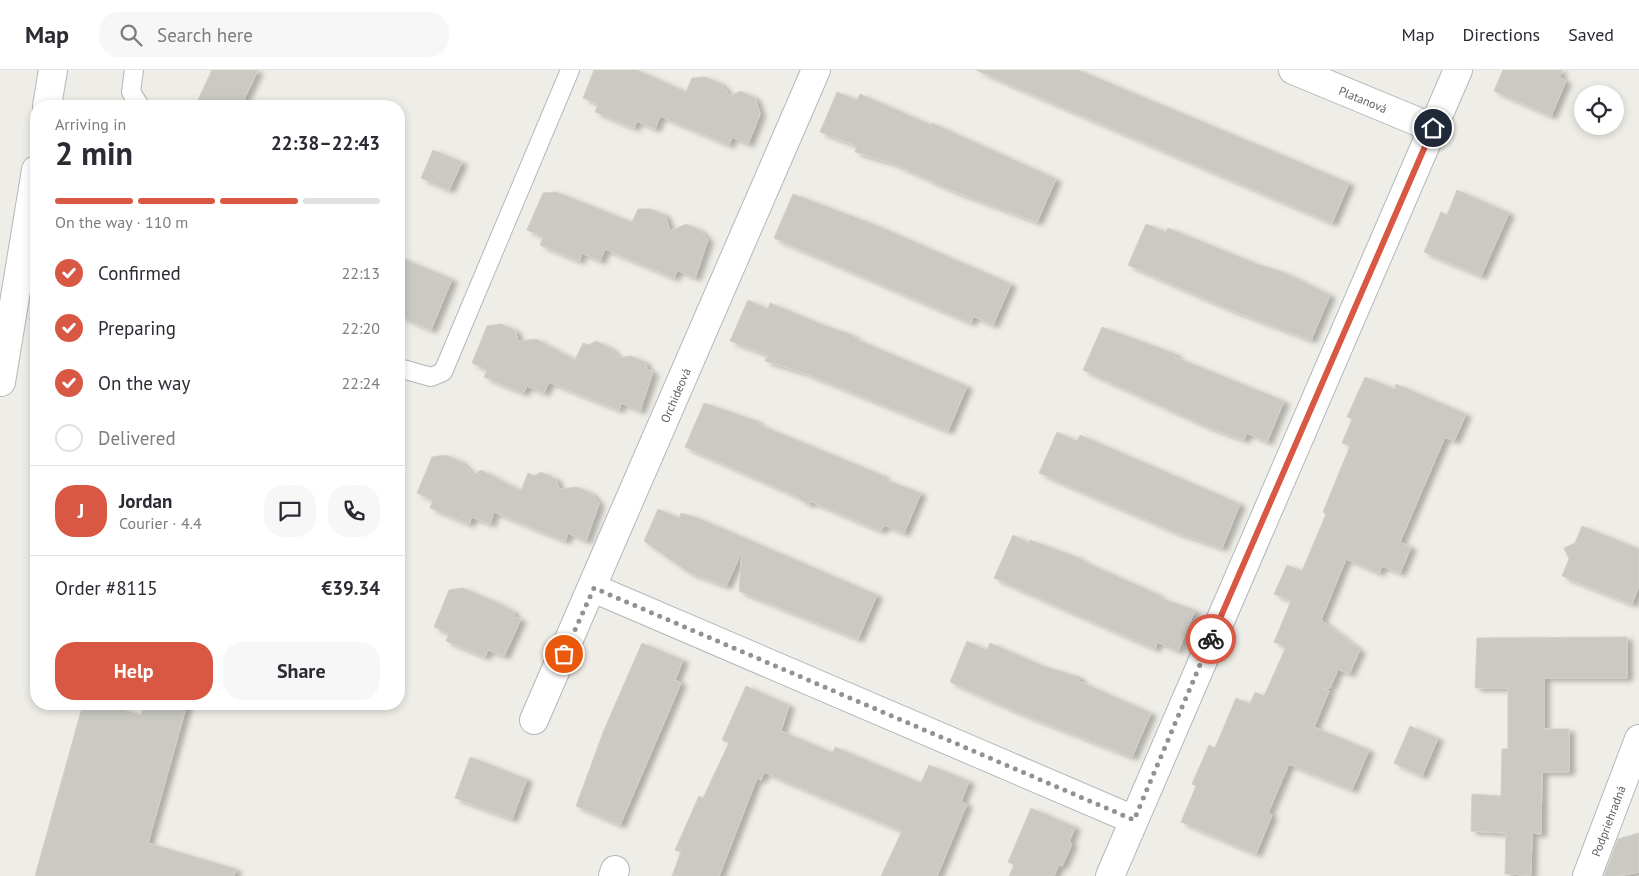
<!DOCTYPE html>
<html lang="en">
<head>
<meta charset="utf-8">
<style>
  :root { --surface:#fff; --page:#f7f7f7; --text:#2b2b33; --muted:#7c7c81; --line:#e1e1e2; --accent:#d85844 }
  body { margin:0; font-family:"PT Sans",sans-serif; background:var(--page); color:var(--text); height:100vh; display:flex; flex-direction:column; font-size:19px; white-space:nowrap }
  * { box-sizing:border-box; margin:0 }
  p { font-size:16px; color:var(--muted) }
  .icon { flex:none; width:28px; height:28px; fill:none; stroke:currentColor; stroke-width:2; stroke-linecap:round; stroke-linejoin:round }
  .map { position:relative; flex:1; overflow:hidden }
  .side { position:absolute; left:30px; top:30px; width:375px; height:610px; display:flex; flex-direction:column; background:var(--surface); border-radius:20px; box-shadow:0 2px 8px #0003 }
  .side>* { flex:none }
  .controls { position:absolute; left:1574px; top:15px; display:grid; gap:10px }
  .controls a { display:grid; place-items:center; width:50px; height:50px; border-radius:50%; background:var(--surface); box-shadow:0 2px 8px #0003; font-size:25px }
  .pin { position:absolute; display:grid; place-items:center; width:42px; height:42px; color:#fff; margin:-21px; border:2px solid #fff; border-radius:50%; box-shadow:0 1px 5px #0007 }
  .courier { position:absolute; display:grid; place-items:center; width:50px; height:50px; margin:-25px; border:4px solid #d85844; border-radius:50%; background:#fff; color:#222; box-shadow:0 1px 6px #0007 }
  .head em { font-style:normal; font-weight:700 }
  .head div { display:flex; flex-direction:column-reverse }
  .head { display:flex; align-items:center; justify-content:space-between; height:85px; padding:0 25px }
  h1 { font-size:32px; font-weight:700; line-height:38px }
  .bar { display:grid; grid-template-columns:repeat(4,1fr); gap:8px 5px; align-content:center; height:60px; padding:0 25px }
  .bar i { height:6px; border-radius:4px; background:var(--line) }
  .bar .current { background:var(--accent) }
  .bar p { grid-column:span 4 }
  .line { display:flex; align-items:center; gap:12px; padding:0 25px; border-top:1px solid var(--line) }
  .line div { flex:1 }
  .round { display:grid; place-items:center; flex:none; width:52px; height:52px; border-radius:20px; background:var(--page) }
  ol { padding:0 25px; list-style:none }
  li { display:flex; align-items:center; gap:15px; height:55px }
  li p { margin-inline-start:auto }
  li .icon { padding:5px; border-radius:50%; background:var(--accent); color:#fff; stroke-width:4 }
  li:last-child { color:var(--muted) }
  li i { width:28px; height:28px; border:2px solid var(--line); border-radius:50% }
  .action { display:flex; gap:10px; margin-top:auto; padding:10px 25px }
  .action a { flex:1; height:58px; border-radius:20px; background:var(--accent); color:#fff; font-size:20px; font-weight:700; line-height:58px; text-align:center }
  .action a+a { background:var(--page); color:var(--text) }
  header { display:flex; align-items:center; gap:30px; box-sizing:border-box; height:70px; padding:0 25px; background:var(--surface); border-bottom:1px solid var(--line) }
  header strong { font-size:24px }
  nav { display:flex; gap:28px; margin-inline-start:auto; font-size:18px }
  .search { width:350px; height:45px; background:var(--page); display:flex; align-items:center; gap:12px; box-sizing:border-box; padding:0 18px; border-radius:20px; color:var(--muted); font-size:19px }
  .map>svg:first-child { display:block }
  .building { fill:#cac9c3; stroke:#d3d0c6; filter:url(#shadow) }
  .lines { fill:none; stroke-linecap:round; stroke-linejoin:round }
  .lane-casing { stroke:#b4b6ba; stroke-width:20 }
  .street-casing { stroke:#b4b6ba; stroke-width:30 }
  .lane { stroke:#fff; stroke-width:18 }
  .street { stroke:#fff; stroke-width:28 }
  .done { stroke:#919292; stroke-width:5; stroke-dasharray:0 9 }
  .route { stroke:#d85844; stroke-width:6 }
  .labels { text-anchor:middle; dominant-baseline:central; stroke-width:4.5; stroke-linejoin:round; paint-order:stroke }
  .street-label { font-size:12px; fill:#5e6165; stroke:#fff }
</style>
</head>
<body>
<header>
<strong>Map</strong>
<div class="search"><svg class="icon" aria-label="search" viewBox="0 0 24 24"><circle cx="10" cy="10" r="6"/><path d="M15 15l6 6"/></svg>Search here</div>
<nav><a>Map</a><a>Directions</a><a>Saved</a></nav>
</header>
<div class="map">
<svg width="1639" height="806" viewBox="0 0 1639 806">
  <defs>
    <filter id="shadow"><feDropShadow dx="5.5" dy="3" stdDeviation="2.5" flood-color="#0004"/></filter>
  </defs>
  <rect width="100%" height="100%" fill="#efede7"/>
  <path class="building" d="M 212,0 L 258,0 L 241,36 L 195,36 Z
    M 594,0 L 637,0 L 686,22 L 692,8 L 705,7 L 720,13 L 730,26 L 741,21 L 755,28 L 760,44 L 748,74 L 732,67 L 729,75 L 660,46 L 655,59 L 637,51 L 634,58 L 595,42 L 598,34 L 583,28 Z
    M 976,0 L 1078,0 L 1349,113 L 1332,153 Z
    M 1503,0 L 1562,0 L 1559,7 L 1566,11 L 1551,46 L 1494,21 Z
    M 837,22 L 857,30 L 860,24 L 931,55 L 932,53 L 1056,109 L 1037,152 L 951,120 L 892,93 L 855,82 L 857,76 L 820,62 Z
    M 433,80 L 462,92 L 449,120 L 421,108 Z
    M 1457,120 L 1509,143 L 1481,206 L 1424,182 L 1441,142 L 1447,145 Z
    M 556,122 L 632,152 L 638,139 L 651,139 L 665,145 L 670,161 L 686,154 L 700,160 L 708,170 L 695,208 L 677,200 L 674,208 L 605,179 L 600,191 L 582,183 L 579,191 L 540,175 L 543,167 L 527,160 L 543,123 Z
    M 793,124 L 873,154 L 1011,214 L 993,255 L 973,246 L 971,253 L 774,168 Z
    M 1146,154 L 1166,162 L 1168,158 L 1257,194 L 1283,202 L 1330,225 L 1311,270 L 1229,239 L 1128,195 Z
    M 399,187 L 452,209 L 431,260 L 399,246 Z
    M 748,230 L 768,239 L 770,233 L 823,255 L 850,264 L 858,270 L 967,316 L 948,361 L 802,302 L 765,291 L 768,285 L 730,271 Z
    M 501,254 L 515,260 L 518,271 L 536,269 L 575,290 L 583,273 L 589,275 L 596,271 L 610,278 L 619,288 L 631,286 L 645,292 L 647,299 L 653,302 L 640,341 L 621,333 L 619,340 L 549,312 L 544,323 L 527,316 L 523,323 L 484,307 L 487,300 L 472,293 L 487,256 Z
    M 1102,257 L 1176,284 L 1175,287 L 1284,331 L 1267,372 L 1247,363 L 1244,370 L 1208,357 L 1083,300 Z
    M 1365,307 L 1395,319 L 1396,314 L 1466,344 L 1454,371 L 1445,367 L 1400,472 L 1411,477 L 1400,503 L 1382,496 L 1379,503 L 1346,489 L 1321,550 L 1360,580 L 1349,604 L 1338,599 L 1330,618 L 1321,618 L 1329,621 L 1314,657 L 1369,680 L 1352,720 L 1289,694 L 1268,743 L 1272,745 L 1256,784 L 1181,752 L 1196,716 L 1192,714 L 1209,675 L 1215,678 L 1236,628 L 1250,634 L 1255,622 L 1264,626 L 1286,577 L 1274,572 L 1291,531 L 1274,524 L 1287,495 L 1302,501 L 1326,444 L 1323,442 L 1350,376 L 1342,373 L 1352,349 L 1347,347 Z
    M 704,333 L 757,351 L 760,355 L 884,406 L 883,409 L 921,423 L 904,463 L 884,455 L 881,461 L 810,431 L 809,435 L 794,425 L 685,377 Z
    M 1057,362 L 1077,371 L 1080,365 L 1240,434 L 1222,478 L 1175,462 L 1039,403 Z
    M 446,385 L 460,391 L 473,405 L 481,400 L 521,421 L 528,403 L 535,406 L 541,402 L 556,409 L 559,419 L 577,417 L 591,423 L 599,434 L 586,471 L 568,463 L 565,471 L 494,442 L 490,454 L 472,447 L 469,454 L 430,438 L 433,430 L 417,423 L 432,387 Z
    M 658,439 L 679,448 L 681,443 L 698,448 L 877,525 L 858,569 L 739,521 L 742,481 L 726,516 L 688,502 L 644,471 Z
    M 1582,456 L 1639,479 L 1639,515 L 1632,534 L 1562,506 L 1569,489 L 1564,478 L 1575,473 Z
    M 1013,465 L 1029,473 L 1030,470 L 1077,487 L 1087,493 L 1159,525 L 1158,527 L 1195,540 L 1178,581 L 1157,572 L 1155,579 L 994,508 Z
    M 463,518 L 498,533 L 514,542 L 514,547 L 521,549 L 504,586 L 488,580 L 485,587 L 446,571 L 449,564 L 434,557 L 449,520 Z
    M 1627,567 L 1627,608 L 1544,608 L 1544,659 L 1569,659 L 1569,702 L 1542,702 L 1541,764 L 1532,763 L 1531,805 L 1505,804 L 1506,763 L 1471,761 L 1472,724 L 1501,726 L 1502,679 L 1508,679 L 1508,618 L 1475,618 L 1477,568 Z
    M 967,571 L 987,580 L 990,573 L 1043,596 L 1080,607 L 1079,611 L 1151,643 L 1132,687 L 1015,641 L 950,612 Z
    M 642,573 L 683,590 L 675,610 L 681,613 L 620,755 L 576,736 L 604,660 Z
    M 746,616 L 789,635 L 781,661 L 833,683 L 835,677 L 921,713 L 929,695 L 969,711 L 961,732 L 967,734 L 937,806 L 881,806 L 902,761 L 764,702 L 761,710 L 757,708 L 719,806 L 672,806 L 681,782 L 675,780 L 699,726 L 703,728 L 729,673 L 722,670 Z
    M 83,634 L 104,634 L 141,645 L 144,634 L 187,634 L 148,773 L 236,799 L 234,806 L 35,806 Z
    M 1410,656 L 1438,668 L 1422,706 L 1394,693 Z
    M 470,687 L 527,709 L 512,749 L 455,728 Z
    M 1031,738 L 1075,757 L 1069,772 L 1072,774 L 1062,796 L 1059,795 L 1054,806 L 1009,806 L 1014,795 L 1008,792 Z
    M 1639,763 L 1639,802 L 1619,806 L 1604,806 L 1618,769 Z"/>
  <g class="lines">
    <g class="lane-casing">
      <path id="lane" d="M 134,0 L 131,22 L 140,36
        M 399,298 L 431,307 L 443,302 L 570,0"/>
    </g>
    <g class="street-casing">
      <g id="street">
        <path id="s1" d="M 1293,0 L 1433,58"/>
        <path d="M 47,36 L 53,0"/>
        <path d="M 1,312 L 36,100"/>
        <path d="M 593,518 L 1134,750"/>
        <path id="s2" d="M 534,650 L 816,0"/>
        <path d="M 613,806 L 615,800"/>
        <path d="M 1110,806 L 1458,0"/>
        <path id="s3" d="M 1587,806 L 1639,669"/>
      </g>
    </g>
    <use href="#lane" class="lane"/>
    <use href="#street" class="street"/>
  </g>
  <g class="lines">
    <path class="done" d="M 564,584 L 594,518 L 1134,750 L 1211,569"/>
    <path class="route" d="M 1211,569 L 1433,58"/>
  </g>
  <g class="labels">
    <g class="street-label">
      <text stroke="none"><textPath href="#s1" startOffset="76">Platanová</textPath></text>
      <text stroke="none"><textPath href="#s2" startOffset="354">Orchideová</textPath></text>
      <text stroke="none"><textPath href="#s3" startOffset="59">Podpriehradná</textPath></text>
    </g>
  </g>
</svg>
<div class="controls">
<a><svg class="icon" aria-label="locate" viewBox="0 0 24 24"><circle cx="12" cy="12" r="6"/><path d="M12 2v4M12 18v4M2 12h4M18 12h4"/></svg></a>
</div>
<div class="pin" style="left:564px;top:584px;background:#ea580c"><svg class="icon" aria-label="bag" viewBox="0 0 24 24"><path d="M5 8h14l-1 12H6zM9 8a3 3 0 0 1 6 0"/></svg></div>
<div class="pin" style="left:1433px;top:58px;background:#1f2937"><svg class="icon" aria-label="home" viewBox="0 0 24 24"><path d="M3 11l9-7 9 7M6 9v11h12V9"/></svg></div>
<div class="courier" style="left:1211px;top:569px"><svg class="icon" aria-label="bike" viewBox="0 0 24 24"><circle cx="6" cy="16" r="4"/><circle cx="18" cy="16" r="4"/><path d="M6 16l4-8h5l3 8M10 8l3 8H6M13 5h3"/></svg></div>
<section class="side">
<div class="head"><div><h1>2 min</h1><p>Arriving in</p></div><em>22:38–22:43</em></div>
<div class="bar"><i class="current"></i><i class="current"></i><i class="current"></i><i></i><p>On the way · 110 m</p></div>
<ol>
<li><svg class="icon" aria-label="check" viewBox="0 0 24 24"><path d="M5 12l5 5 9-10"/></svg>Confirmed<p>22:13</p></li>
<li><svg class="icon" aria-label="check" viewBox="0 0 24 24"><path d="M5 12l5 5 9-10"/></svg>Preparing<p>22:20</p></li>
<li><svg class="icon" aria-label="check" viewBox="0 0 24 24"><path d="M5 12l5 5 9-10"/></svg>On the way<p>22:24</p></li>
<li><i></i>Delivered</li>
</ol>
<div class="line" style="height:90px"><b class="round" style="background:var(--accent);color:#fff">J</b><div><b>Jordan</b><p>Courier · 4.4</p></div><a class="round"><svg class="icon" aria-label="chat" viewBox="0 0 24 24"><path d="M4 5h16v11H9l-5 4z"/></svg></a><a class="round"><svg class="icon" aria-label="phone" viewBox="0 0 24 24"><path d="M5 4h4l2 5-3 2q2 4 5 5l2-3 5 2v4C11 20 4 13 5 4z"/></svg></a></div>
<div class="line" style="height:65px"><div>Order #8115</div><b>€39.34</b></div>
<div class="action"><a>Help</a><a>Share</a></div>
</section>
</div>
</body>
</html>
